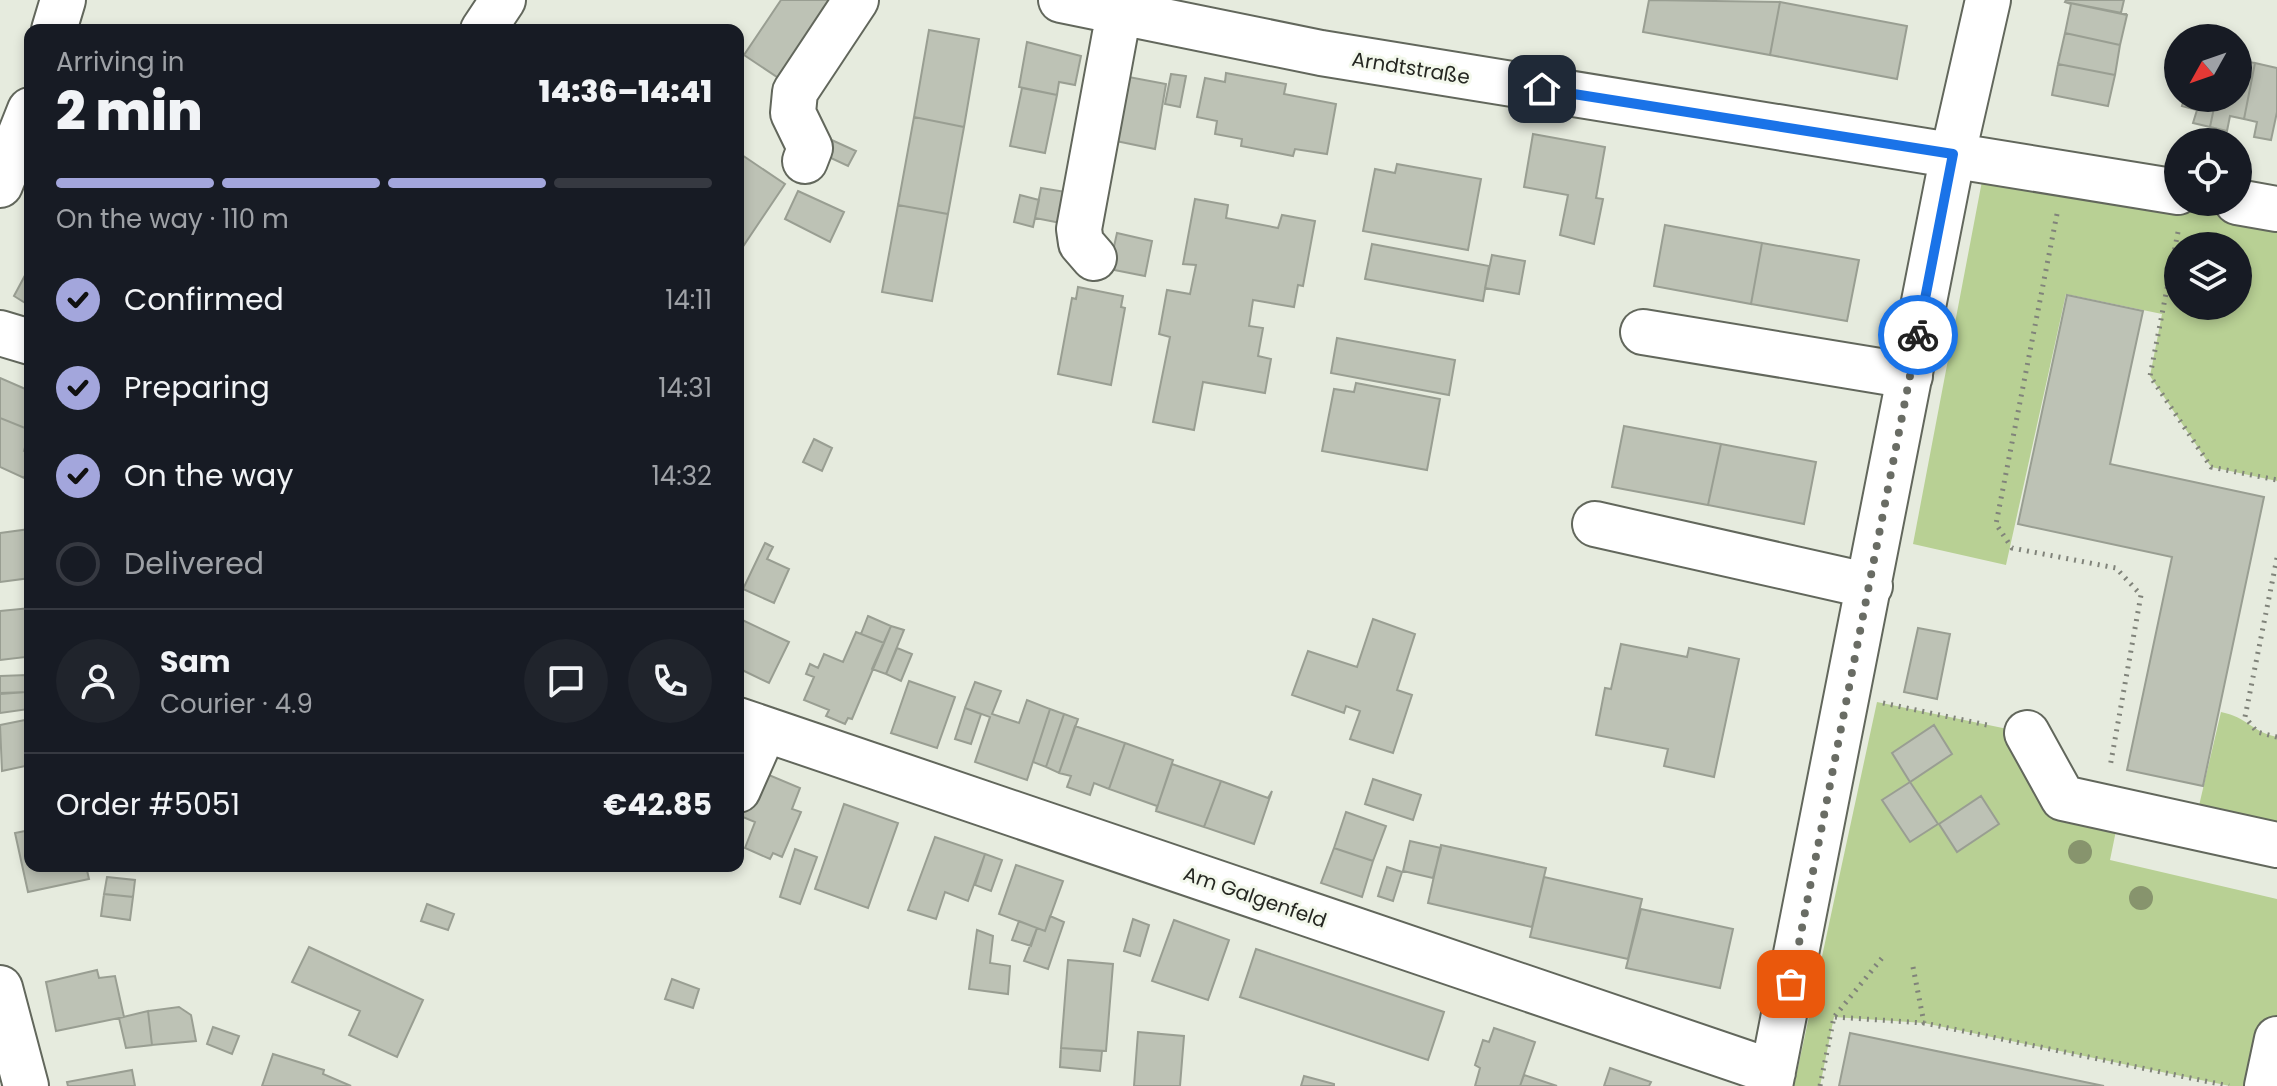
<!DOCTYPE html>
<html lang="en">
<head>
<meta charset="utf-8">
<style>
  :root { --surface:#171b24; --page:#20242c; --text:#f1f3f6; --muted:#9ea1a6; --line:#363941; --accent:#a3a6dc }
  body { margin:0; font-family:Poppins,sans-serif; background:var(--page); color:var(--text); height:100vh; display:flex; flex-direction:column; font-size:30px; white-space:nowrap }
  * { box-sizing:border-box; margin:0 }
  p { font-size:26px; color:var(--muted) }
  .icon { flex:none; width:44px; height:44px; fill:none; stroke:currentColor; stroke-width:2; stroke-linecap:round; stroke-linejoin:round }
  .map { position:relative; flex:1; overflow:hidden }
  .panel { position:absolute; left:24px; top:24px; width:720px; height:848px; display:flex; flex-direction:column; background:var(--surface); border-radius:16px; box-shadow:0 4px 12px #0003 }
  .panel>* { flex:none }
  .needle { width:52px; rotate:230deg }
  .tools { position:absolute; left:2164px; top:24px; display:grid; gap:16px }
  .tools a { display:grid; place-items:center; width:88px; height:88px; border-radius:50%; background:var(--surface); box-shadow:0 4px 12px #0003; font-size:40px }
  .pin { position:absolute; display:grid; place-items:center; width:68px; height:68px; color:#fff; margin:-34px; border-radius:16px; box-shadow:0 4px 12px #0006 }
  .courier { position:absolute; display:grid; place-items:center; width:80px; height:80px; margin:-40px; border:6px solid #1a73e8; border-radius:50%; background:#fff; color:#222; box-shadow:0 2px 10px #0007 }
  .overview em { font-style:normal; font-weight:800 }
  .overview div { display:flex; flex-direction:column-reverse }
  .overview { display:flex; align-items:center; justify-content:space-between; height:136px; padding:0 32px }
  h1 { font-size:52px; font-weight:800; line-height:60px }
  .bar { display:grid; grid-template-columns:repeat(4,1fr); gap:12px 8px; align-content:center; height:96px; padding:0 32px }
  .bar i { height:10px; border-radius:6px; background:var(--line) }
  .bar .active { background:var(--accent) }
  .bar p { grid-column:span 4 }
  .line { display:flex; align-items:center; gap:20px; padding:0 32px; border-top:2px solid var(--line) }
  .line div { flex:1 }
  .round { display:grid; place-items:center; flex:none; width:84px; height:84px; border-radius:42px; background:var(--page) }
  ol { padding:0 32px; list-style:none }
  li { display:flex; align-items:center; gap:24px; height:88px }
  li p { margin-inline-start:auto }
  li .icon { padding:8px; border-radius:50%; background:var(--accent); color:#111; stroke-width:4 }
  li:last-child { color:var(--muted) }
  li i { width:44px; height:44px; border:4px solid var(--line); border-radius:50% }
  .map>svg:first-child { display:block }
  .green { fill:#b8d094; fill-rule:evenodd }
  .building { fill:#bdc2b5; stroke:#999e92; stroke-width:2 }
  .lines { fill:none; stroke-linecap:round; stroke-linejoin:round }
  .minor-casing { stroke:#62675c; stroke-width:48 }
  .path { stroke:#80837a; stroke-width:5; stroke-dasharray:2 6; stroke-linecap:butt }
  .minor { stroke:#fff; stroke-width:44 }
  .tree { fill:#87946d }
  .done { stroke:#696c64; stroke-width:8; stroke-dasharray:0 14.4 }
  .route { stroke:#1a73e8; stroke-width:10 }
  .labels { text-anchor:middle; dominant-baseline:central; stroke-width:6; stroke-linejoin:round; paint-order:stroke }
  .street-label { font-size:20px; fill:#252722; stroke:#f3f8ec }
</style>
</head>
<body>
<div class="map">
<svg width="2277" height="1086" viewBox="0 0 2277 1086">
  <rect width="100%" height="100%" fill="#e6ebde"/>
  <path class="green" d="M 1986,160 L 2178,202 L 2237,202 L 2277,209 L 2277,481 L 2211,467 L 2150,376 L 2162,314 L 2066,294 L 2006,565 L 1913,544 ZM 2178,246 L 2238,246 L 2238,306 L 2178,306 Z
    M 1877,702 L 2027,733 L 2063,798 L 2120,811 L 2110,860 L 2277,899 L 2277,1043 L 2267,1086 L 2230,1086 L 1924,1023 L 1834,1017 L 1820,1086 L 1794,1086 Z
    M 2221,712 C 2249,718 2250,731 2277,737 L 2277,845 L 2194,827 Z"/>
  <path class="building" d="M 781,0 L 845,0 L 789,85 L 744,55 Z
    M 1649,0 L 1780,2 L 1770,55 L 1643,32 Z
    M 2066,0 L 2124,0 L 2121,13 L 2127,14 L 2065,2 Z
    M 1780,2 L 1907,26 L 1897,79 L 1770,55 Z
    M 2065,2 L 2127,15 L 2120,45 L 2065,33 L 2071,4 Z
    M 929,30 L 979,39 L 964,127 L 914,117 Z
    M 2065,33 L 2120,45 L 2115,75 L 2058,64 Z
    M 1027,42 L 1081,56 L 1075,85 L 1059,82 L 1057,95 L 1019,87 Z
    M 2238,60 L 2255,63 L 2244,119 L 2230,116 L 2227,131 L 2210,127 L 2216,98 L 2238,98 Z
    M 2255,63 L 2277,68 L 2277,112 L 2271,140 L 2254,137 L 2257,122 L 2244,119 Z
    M 2058,64 L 2115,75 L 2108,106 L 2052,95 Z
    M 1226,73 L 1286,84 L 1284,94 L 1336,104 L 1327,154 L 1295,149 L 1293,156 L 1241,146 L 1242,139 L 1215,134 L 1217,121 L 1197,117 L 1205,78 L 1225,82 Z
    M 1171,74 L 1186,76 L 1180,107 L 1165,104 Z
    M 1118,75 L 1166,84 L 1155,149 L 1106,139 Z
    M 1022,88 L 1057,95 L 1045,153 L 1010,146 Z
    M 2184,98 L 2216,98 L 2210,127 L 2193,123 L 2197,110 L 2182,106 Z
    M 914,117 L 964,127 L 948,214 L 898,205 Z
    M 1533,134 L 1605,147 L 1596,198 L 1603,199 L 1594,244 L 1560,235 L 1568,195 L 1524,187 Z
    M 825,137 L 856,151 L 848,166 L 818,152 Z
    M 742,155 L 785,184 L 738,254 L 738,162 Z
    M 1397,164 L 1481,179 L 1468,250 L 1363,231 L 1375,169 L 1395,173 Z
    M 1041,188 L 1072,193 L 1066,224 L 1035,218 Z
    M 798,191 L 844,212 L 830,242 L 785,219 Z
    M 1020,195 L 1039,200 L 1033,227 L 1014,222 Z
    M 1195,199 L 1228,205 L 1226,218 L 1278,228 L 1282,215 L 1315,221 L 1303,286 L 1298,285 L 1294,307 L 1253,300 L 1249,326 L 1263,328 L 1258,356 L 1271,359 L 1265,393 L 1203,382 L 1194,430 L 1153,422 L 1170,337 L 1159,334 L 1167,290 L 1190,294 L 1196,265 L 1183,264 Z
    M 898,205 L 948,214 L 932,301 L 882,292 Z
    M 1665,225 L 1762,243 L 1751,304 L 1654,286 Z
    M 1117,233 L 1152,241 L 1145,276 L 1109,269 Z
    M 1762,243 L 1859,260 L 1847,321 L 1751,304 Z
    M 1372,244 L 1489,266 L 1483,301 L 1365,279 Z
    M 1492,255 L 1525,261 L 1519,294 L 1485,288 Z
    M 30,266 L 30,306 L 14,296 Z
    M 1078,287 L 1123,296 L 1121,307 L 1125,308 L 1111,385 L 1058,374 L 1072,298 L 1076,299 Z
    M 2067,295 L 2143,311 L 2110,464 L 2264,497 L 2203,786 L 2127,770 L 2172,557 L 2018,524 Z
    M 1337,338 L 1455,360 L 1449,395 L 1331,373 Z
    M 0,378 L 30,391 L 30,430 L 0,418 Z
    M 1356,383 L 1440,399 L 1427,470 L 1322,451 L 1334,389 L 1354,392 Z
    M 0,418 L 30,430 L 24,451 L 30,454 L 30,464 L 24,478 L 0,467 Z
    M 1624,426 L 1721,444 L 1708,505 L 1612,487 Z
    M 814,439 L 832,448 L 822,471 L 803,462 Z
    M 1721,444 L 1816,462 L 1804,524 L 1708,505 Z
    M 30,529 L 30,578 L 0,582 L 0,533 Z
    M 765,543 L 773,547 L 767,559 L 789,569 L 774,603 L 743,589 Z
    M 30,608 L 30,663 L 26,663 L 25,657 L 0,660 L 0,611 Z
    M 868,616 L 891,626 L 884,643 L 861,634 Z
    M 738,618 L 789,642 L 769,683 L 738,668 Z
    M 1373,619 L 1415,634 L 1397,690 L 1412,695 L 1393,753 L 1350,739 L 1360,711 L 1346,706 L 1344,713 L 1292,695 L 1308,651 L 1357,667 Z
    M 891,626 L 904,630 L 886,674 L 872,669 Z
    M 1918,628 L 1950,634 L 1937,699 L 1904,692 Z
    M 856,632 L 884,643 L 852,719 L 848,718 L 845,724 L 826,716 L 829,710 L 804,700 L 814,677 L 806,674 L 810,664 L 818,668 L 824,654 L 843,662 Z
    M 1621,644 L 1687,657 L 1689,648 L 1739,659 L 1714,777 L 1664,766 L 1668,749 L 1596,735 L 1605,688 L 1611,689 Z
    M 897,648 L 912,654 L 901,681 L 886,674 Z
    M 27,675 L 28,692 L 0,693 L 0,676 Z
    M 909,681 L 955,697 L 937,748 L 891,733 Z
    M 975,682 L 1001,691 L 992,714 L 1019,723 L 1027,700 L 1050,709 L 1027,780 L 975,762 L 990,717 L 965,708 Z
    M 27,692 L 29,709 L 0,713 L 0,694 Z
    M 965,708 L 981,714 L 971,744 L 955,739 Z
    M 1050,709 L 1064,714 L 1046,767 L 1033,762 Z
    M 1064,714 L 1078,719 L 1059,773 L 1046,767 Z
    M 30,719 L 30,765 L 2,771 L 0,725 Z
    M 1934,725 L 1952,754 L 1910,782 L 1892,753 Z
    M 1075,726 L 1125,743 L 1109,789 L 1094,783 L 1090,795 L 1067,787 L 1071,776 L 1059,773 Z
    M 1125,743 L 1173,760 L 1156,811 L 1157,806 L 1109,789 Z
    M 1172,764 L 1221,781 L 1204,827 L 1156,811 Z
    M 757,770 L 800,788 L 792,809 L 801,812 L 782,857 L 773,853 L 770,859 L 745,848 L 755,822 L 738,815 Z
    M 1373,779 L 1421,795 L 1413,820 L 1365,804 Z
    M 1221,781 L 1268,798 L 1272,791 L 1254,844 L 1204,827 Z
    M 1910,782 L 1938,824 L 1910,842 L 1882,800 Z
    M 1981,796 L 1999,824 L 1957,852 L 1939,824 Z
    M 844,804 L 898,823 L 868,908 L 815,889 Z
    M 1346,812 L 1386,826 L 1373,861 L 1334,848 Z
    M 30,830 L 30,866 L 86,866 L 89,879 L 28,892 L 15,833 Z
    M 935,837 L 985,854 L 968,901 L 945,892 L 936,919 L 908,910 Z
    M 1410,841 L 1441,848 L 1433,878 L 1403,871 Z
    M 1441,845 L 1546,868 L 1532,927 L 1428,903 Z
    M 1334,848 L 1373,861 L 1362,897 L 1321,883 Z
    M 795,849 L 817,857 L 800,904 L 780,897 Z
    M 985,854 L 1002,860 L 991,891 L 975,885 Z
    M 1016,865 L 1063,881 L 1045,931 L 999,914 Z
    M 1387,867 L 1402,872 L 1393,901 L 1378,896 Z
    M 107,877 L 135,880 L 133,897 L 104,894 Z
    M 1544,877 L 1642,899 L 1628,959 L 1530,937 Z
    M 104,894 L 133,897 L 130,920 L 101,916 Z
    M 427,904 L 454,914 L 448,930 L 421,921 Z
    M 1641,909 L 1733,929 L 1720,988 L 1626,968 Z
    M 1050,916 L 1064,922 L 1048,969 L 1024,961 L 1037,928 L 1045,931 Z
    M 1133,919 L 1149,925 L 1140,956 L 1124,951 Z
    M 1174,920 L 1229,940 L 1208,1000 L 1152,981 Z
    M 1019,921 L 1037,928 L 1031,946 L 1012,940 Z
    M 977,930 L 993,936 L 990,963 L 1010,966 L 1008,994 L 969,989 Z
    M 309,947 L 423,1000 L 397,1057 L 349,1035 L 360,1011 L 292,982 Z
    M 1256,949 L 1444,1012 L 1428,1060 L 1240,997 Z
    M 1068,960 L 1113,964 L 1106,1051 L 1061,1048 Z
    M 97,970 L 99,978 L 115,976 L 124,1017 L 56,1031 L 46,982 Z
    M 672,979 L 699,989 L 693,1008 L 665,999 Z
    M 179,1007 L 191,1015 L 196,1041 L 152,1045 L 148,1011 Z
    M 148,1011 L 152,1045 L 126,1048 L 119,1018 Z
    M 213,1027 L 239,1036 L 232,1054 L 207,1044 Z
    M 1494,1028 L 1535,1042 L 1520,1086 L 1475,1086 L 1480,1068 L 1475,1065 L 1483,1040 L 1489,1042 Z
    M 1138,1032 L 1184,1036 L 1180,1086 L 1134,1086 Z
    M 1850,1033 L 2104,1086 L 1839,1086 Z
    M 1061,1048 L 1102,1051 L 1100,1071 L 1060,1067 Z
    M 273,1054 L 324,1070 L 323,1074 L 351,1086 L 262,1086 Z
    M 1610,1068 L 1651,1082 L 1649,1086 L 1604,1086 Z
    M 132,1070 L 135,1086 L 68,1086 L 67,1082 Z
    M 1524,1075 L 1557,1086 L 1520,1086 Z
    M 1304,1076 L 1334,1084 L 1334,1086 L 1301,1086 Z"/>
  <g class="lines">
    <g class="minor-casing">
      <path id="minor" d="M 1061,0 L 1321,53 L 2178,192
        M 54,30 L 63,0
        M 483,30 L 503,0
        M 805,161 L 810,148 L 793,113 L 795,92 L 856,0
        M 0,185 L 30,110
        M 2237,202 L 2277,209
        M 1094,258 L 1081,243 L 1079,229 L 1119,12
        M 1643,332 L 1910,376
        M 0,333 L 30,342
        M 1595,524 L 1870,586
        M 738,720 L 1773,1072
        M 2027,733 L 2063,798 L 2277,845
        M 738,790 L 764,731
        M 0,988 L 26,1086
        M 1770,1086 L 1953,154 L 1988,0
        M 2267,1086 L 2277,1039"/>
    </g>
    <path class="path" d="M 2057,214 L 1996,524 L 2012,548 L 2116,568 L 2141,595 L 2110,767
      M 2178,232 L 2150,376 L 2211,467 L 2277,480
      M 2277,558 L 2245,717 L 2257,732 L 2277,737
      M 1883,703 L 1987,725
      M 1913,967 L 1924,1023 L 2229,1086
      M 1835,1017 L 1924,1023
      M 1820,1086 L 1834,1017 L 1882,958"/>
    <use href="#minor" class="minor"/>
  </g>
  <g class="tree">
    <circle cx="2080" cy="852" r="12"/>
    <circle cx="2141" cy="898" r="12"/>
  </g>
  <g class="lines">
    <path class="done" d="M 1791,984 L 1918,335"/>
    <path class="route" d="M 1542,89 L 1953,154 L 1918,335"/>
  </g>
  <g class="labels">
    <g class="street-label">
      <text transform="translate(1411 68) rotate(9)">Arndtstraße</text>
      <text transform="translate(1255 897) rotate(19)">Am Galgenfeld</text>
    </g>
  </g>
</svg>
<div class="tools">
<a><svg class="needle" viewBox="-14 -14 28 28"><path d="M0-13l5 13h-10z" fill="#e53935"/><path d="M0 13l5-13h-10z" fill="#9ea1a6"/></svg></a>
<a><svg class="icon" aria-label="locate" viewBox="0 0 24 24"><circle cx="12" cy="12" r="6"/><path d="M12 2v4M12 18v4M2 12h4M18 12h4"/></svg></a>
<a><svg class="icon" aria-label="layers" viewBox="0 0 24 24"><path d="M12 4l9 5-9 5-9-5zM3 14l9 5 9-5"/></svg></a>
</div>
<div class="pin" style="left:1791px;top:984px;background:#ea580c"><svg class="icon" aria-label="bag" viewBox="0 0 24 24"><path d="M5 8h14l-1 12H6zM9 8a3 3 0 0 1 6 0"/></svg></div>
<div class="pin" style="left:1542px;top:89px;background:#1f2937"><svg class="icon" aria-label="home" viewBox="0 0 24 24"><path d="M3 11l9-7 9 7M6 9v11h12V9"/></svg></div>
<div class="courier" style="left:1918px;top:335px"><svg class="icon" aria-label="bike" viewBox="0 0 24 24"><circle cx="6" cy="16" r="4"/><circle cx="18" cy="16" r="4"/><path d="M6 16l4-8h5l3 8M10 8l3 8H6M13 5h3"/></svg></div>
<section class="panel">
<div class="overview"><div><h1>2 min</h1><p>Arriving in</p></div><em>14:36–14:41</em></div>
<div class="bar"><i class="active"></i><i class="active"></i><i class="active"></i><i></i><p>On the way · 110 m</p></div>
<ol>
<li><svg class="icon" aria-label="check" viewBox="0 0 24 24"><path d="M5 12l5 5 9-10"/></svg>Confirmed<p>14:11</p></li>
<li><svg class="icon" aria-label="check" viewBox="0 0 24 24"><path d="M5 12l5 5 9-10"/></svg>Preparing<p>14:31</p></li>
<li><svg class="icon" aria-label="check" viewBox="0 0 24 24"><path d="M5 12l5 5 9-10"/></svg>On the way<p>14:32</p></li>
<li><i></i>Delivered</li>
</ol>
<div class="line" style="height:144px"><a class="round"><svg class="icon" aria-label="person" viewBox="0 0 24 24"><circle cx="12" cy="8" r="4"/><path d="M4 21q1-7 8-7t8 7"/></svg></a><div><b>Sam</b><p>Courier · 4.9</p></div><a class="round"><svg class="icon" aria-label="chat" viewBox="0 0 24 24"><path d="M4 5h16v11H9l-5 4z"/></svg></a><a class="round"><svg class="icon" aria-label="phone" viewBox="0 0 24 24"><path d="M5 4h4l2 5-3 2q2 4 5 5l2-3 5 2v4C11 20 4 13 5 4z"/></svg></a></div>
<div class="line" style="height:104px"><div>Order #5051</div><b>€42.85</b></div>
</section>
</div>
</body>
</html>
